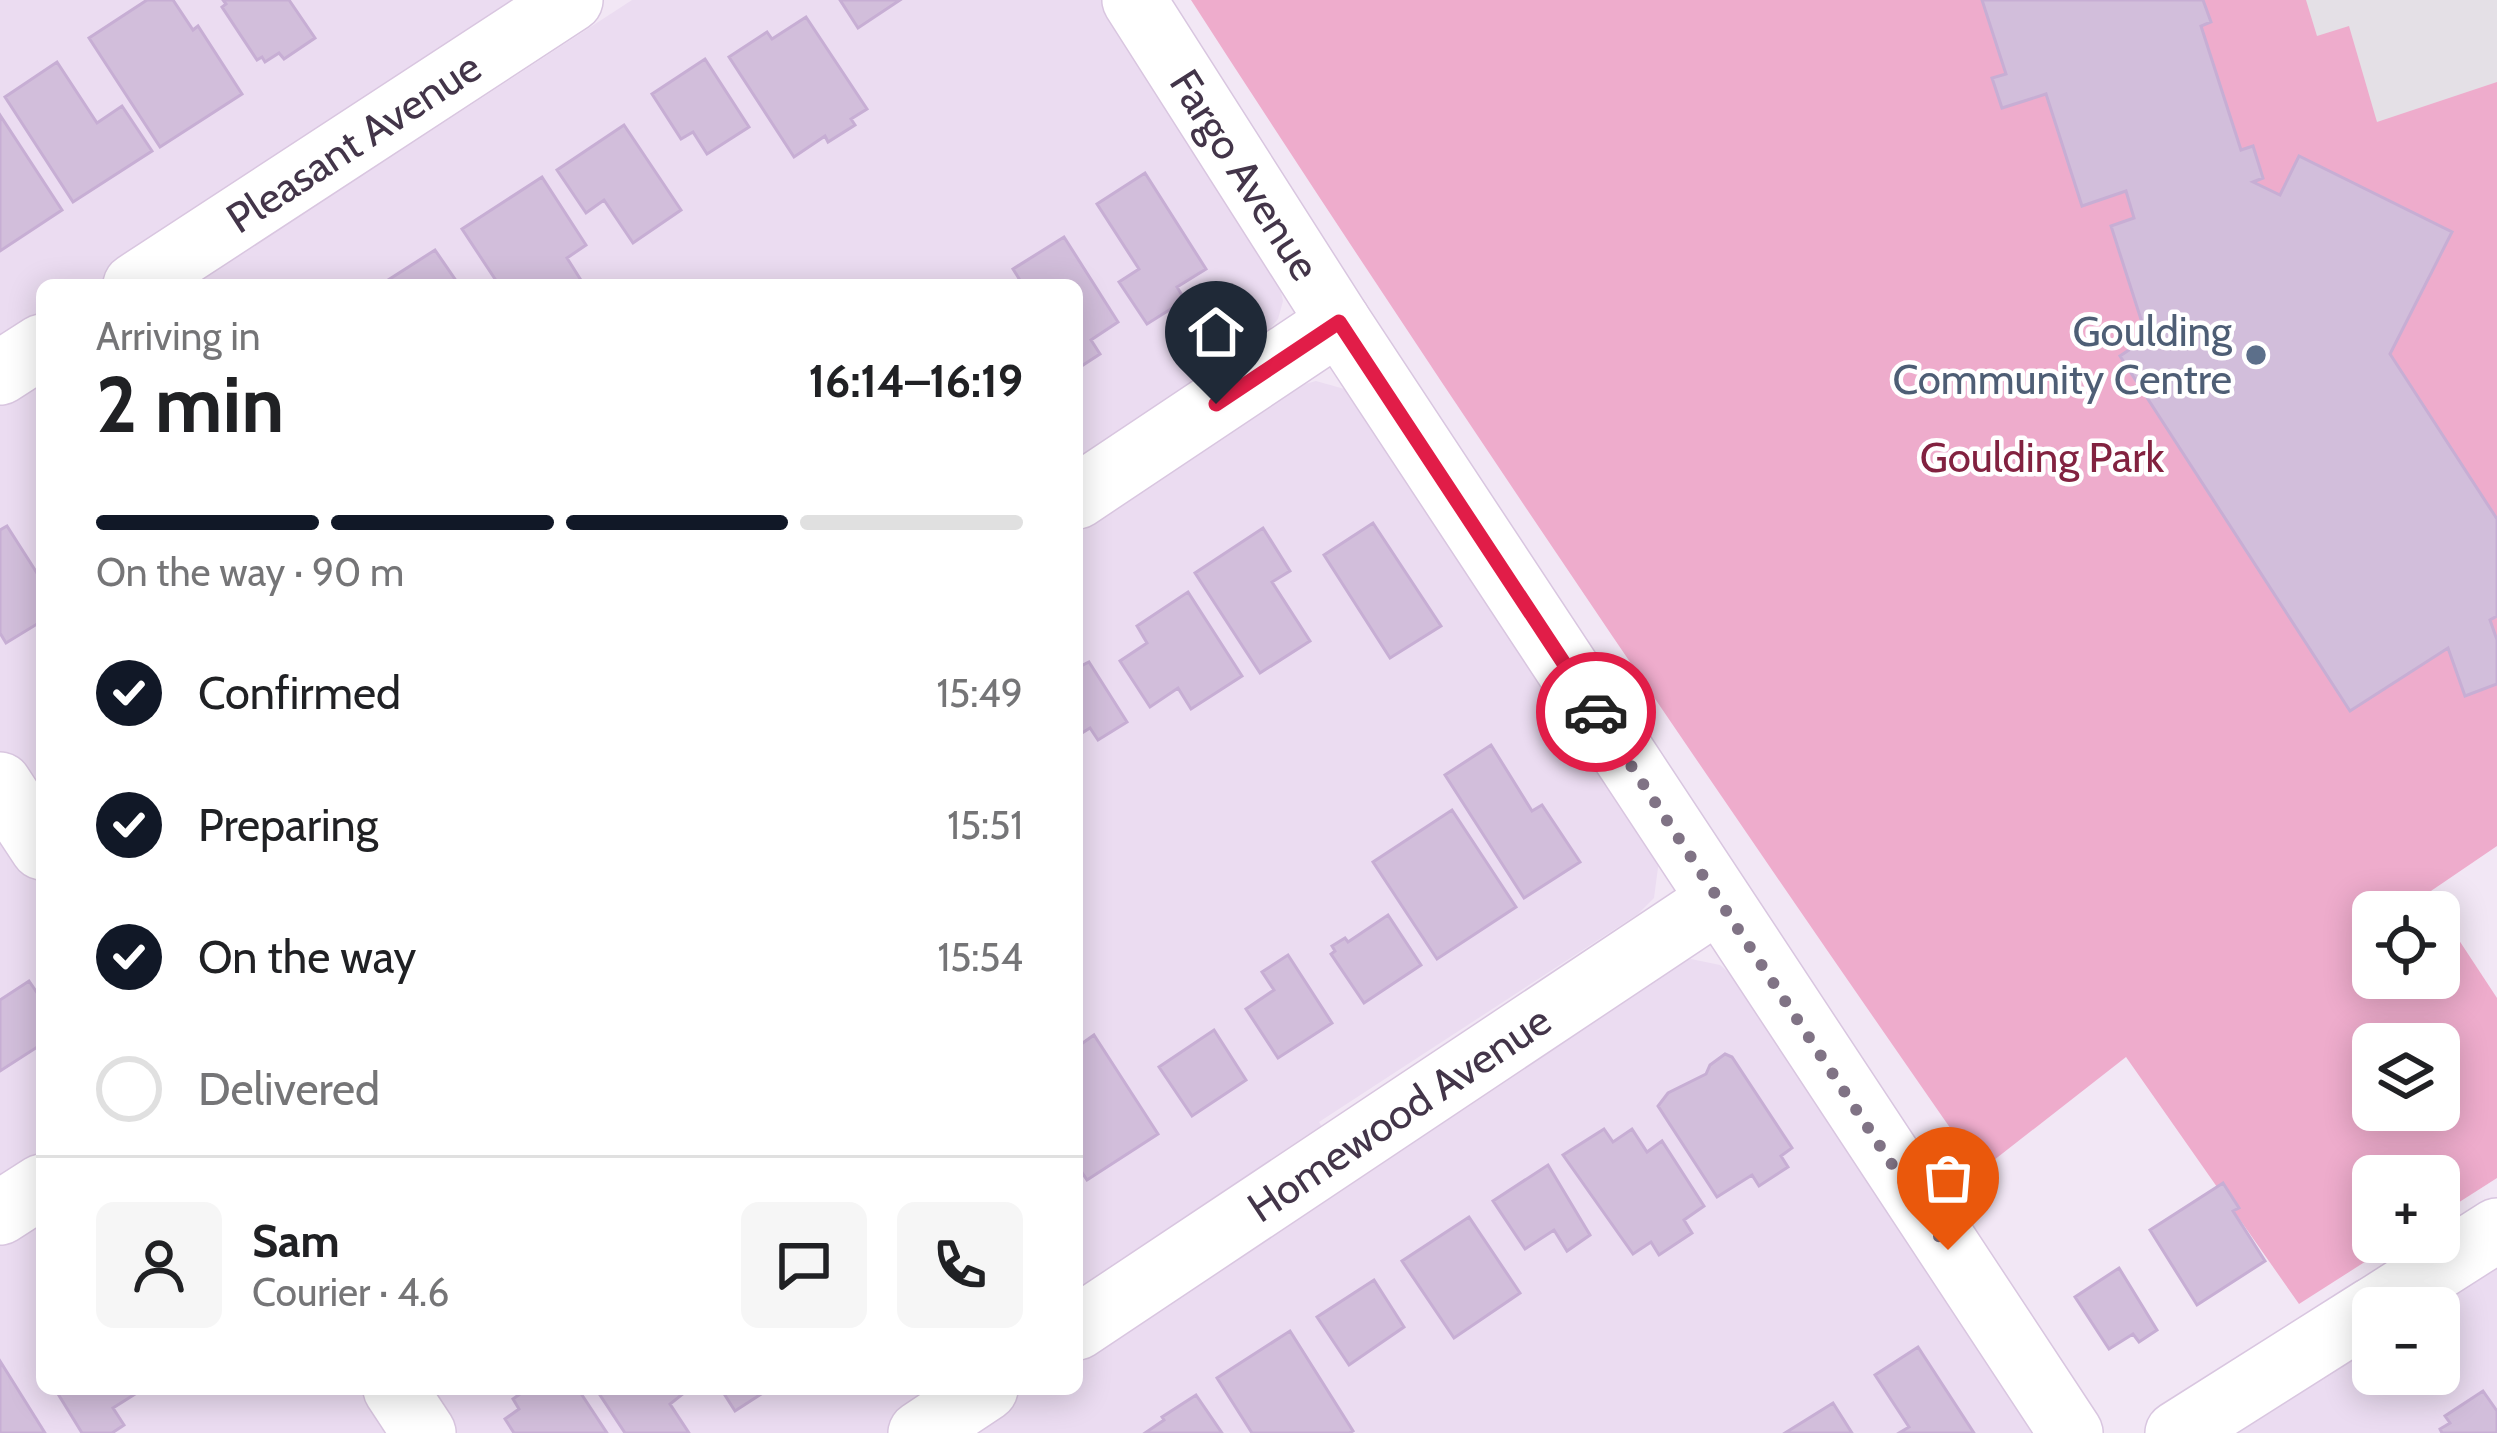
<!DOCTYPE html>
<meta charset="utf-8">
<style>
body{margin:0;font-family:Cabin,sans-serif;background:#f6f6f6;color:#202124;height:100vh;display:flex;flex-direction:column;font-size:45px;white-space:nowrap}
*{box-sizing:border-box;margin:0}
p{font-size:39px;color:#757577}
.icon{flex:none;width:66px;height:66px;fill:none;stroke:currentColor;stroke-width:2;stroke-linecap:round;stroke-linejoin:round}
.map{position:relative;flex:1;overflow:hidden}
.sheet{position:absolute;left:36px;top:279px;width:1047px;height:1116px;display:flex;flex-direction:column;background:#fff;border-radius:18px;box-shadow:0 6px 30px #0003}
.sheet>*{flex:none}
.fabs{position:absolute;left:2352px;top:891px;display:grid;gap:24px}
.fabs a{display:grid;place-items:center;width:108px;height:108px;border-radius:18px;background:#fff;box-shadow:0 6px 30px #0003;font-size:60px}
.pin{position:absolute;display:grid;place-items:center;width:102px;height:102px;color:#fff;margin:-123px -51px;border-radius:50% 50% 50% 0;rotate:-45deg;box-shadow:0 0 12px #0007}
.pin .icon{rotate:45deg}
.courier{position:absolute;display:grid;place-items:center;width:120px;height:120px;margin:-60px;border:9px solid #e11d48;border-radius:50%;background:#fff;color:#222;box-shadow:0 3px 15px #0007}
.head em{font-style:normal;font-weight:700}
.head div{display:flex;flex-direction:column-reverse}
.head{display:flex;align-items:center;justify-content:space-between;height:204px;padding:0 60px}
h1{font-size:78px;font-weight:700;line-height:90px}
.bar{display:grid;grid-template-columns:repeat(4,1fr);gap:18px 12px;align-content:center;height:144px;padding:0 60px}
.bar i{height:15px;border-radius:9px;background:#e0e0e0}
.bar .active{background:#111827}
.bar p{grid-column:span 4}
.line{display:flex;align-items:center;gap:30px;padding:0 60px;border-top:3px solid #e0e0e0}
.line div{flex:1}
.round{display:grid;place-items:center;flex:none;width:126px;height:126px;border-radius:18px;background:#f6f6f6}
ol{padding:0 60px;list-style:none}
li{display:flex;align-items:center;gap:36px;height:132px}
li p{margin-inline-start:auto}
li .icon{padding:12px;border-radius:50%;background:#111827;color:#fff;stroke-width:4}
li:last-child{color:#757577}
li i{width:66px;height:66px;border:6px solid #e0e0e0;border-radius:50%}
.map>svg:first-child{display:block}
</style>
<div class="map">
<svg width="2497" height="1433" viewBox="0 0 2497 1433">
<rect width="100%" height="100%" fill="#f2e7f5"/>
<path fill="#ebdcf1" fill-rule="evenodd" d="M0,0H523L346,116L377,166L632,0H1101L1276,269L1283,301L1278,319L1125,501L1305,384L1316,381L1348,390L1659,860L1654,898L1638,914L1319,1122L1350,1172L1674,964L1691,959L1720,965L1732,975L2033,1433H0ZM42,285H1077V1389H42Z
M2497,1258V1433H2229L2373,1339V1374H2439V1308H2420Z"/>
<path fill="#eeaccc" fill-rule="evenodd" d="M1191,0H2497V846L2428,893L2497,998V1178L2439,1215V1176H2373V1242H2396L2299,1304L2126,1057L1980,1171C1711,784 1446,395 1191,0ZM2373,912H2439V978H2373ZM2373,1044H2439V1110H2373Z"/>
<path fill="#e4e0e6" d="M2306,0H2497V82L2377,122L2349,26L2317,36Z"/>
<path fill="#d2bedb" stroke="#c7aed4" stroke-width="3" d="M147,0H173L193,30L198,26L242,94L160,147L89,38Z
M223,0H289L315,38L284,59L279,53L265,62L262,57L257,60L222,7L226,4Z
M840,0H900L858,28Z
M1982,0H2203L2211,22L2201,26L2241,150L2253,146L2263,178L2253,182L2280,195L2299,156L2452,232L2390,354L2497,519V616L2490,620L2497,640V684L2465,696L2448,648L2350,711L2120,356L2147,338L2111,226L2134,218L2126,191L2082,206L2046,94L2002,108L1992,78L2006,74Z
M806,17L867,109L851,119L855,125L828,142L825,136L794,157L729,57L767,32L772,39Z
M705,59L749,127L707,154L693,132L681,139L652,94Z
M57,62L97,123L122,106L152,151L73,202L5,97Z
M0,115L62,210L0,251Z
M624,125L681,210L633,243L604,200L586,213L557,170Z
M1145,173L1206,269L1177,287L1185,300L1147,324L1119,282L1139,269L1097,204Z
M542,177L586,245L567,258L584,285H499L462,229Z
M1064,237L1118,322L1091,340L1100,354L1077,369V285H1023L1013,269Z
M435,250L459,285H387L385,282Z
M1373,523L1441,626L1390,658L1324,555Z
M7,526L42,581V621L6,643L0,633V530Z
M1263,528L1290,571L1272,582L1310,641L1260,673L1195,573Z
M1188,592L1242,676L1191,709L1178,688L1150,707L1120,661L1147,643L1137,626Z
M1089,662L1127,722L1098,740L1090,728L1077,736V668Z
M1491,745L1532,811L1542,805L1580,862L1524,898L1445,775Z
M1452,810L1516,907L1437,959L1373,862Z
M1388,915L1421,965L1364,1003L1331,954L1335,951L1332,946L1345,938L1348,942Z
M1288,955L1332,1023L1278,1058L1246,1009L1274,990L1262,972Z
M29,981L42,1000V1044L0,1071V1000Z
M1214,1030L1246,1080L1192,1116L1159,1067Z
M1094,1035L1158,1134L1087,1180L1077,1165V1047Z
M1725,1054L1732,1057L1792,1148L1781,1156L1788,1167L1759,1186L1752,1175L1717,1197L1658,1106L1668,1093L1706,1074L1710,1065Z
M1604,1129L1613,1142L1632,1129L1647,1152L1662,1141L1704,1206L1684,1220L1692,1233L1659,1255L1651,1242L1633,1254L1563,1155Z
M1548,1165L1590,1235L1567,1251L1554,1230L1525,1249L1493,1201Z
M2223,1183L2239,1208L2233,1211L2265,1261L2197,1305L2150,1230Z
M1469,1217L1520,1293L1454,1338L1402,1261Z
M2119,1268L2157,1330L2139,1342L2133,1334L2109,1349L2075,1297Z
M1374,1280L1404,1327L1349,1365L1317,1317Z
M1290,1331L1353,1431L1349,1433H1252L1217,1378Z
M1918,1347L1931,1367L1974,1433H1899L1909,1427L1875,1375Z
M0,1361L45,1433H0Z
M55,1389H143L113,1408L124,1425L112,1433H82Z
M527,1389H578L607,1433H514L505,1419L519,1409L513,1399Z
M596,1389H689L670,1404L689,1433H625Z
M721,1389H769L735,1411Z
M2483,1391L2497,1411V1433H2442L2440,1429L2450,1423L2445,1416Z
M1196,1395L1222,1433H1145L1164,1420L1162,1417Z
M1833,1403L1852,1433H1785Z"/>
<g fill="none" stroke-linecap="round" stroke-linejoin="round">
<g stroke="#d9c6e0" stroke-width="66">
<g id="minor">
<path id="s1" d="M1134,0L1339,322L2071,1433"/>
<path id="s2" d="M135,285L571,0"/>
<path d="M0,373L42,346"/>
<path d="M1077,497L1339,322"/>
<path d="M0,784L42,848"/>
<path d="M0,1213L42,1186"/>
<path d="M2375,1308L2497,1230"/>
<path id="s3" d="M1077,1328L1719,900"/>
<path d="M395,1389L424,1433"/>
<path d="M920,1433L986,1389"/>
<path d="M2177,1433L2373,1309"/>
</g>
</g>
<use href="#minor" stroke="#fff" stroke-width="63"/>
</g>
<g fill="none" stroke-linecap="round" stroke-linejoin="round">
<path stroke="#807385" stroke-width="12" stroke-dasharray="0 21.6" d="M1596,712L1948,1250"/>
<path stroke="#e11d48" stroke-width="15" d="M1216,404L1339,322L1596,712"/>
</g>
<circle fill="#5c6f8a" stroke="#fff" stroke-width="4.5" cx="2256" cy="355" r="12"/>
<g text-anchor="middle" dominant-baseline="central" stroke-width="9" stroke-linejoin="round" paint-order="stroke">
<g font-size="42" fill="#433549" stroke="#fff">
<text stroke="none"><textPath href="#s2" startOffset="261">Pleasant Avenue</textPath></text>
<text stroke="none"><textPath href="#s1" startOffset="207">Fargo Avenue</textPath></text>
<text stroke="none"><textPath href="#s3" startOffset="387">Homewood Avenue</textPath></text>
</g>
<g font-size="42" fill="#4e5e75" stroke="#fff" text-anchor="end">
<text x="2232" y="331">Goulding<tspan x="2232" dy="48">Community Centre</tspan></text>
</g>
<g font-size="42" fill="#822240" stroke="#fff">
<text x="2042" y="457">Goulding Park</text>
</g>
</g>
</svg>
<div class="fabs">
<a><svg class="icon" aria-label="locate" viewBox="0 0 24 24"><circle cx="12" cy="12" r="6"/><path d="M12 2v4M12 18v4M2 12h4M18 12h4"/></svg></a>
<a><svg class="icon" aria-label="layers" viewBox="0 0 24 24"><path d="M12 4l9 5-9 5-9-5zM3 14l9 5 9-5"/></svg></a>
<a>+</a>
<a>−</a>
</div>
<div class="pin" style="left:1948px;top:1250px;background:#ea580c"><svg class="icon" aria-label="bag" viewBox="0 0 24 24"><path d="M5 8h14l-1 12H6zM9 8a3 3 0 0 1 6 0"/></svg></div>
<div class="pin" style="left:1216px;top:404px;background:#1f2937"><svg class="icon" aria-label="home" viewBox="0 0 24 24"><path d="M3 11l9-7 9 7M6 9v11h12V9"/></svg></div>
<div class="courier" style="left:1596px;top:712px"><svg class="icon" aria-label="car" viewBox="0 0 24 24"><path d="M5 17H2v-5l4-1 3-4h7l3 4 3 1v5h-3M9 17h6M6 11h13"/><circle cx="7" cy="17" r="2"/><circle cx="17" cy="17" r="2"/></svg></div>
<section class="sheet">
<div class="head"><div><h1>2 min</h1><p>Arriving in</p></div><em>16:14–16:19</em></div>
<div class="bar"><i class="active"></i><i class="active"></i><i class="active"></i><i></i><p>On the way · 90 m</p></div>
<ol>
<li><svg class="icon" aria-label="check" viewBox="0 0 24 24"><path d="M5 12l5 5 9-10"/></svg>Confirmed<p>15:49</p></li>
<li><svg class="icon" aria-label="check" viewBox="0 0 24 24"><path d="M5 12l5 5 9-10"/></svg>Preparing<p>15:51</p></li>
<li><svg class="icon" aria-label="check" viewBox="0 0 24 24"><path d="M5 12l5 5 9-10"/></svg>On the way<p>15:54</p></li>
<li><i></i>Delivered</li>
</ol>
<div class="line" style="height:216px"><a class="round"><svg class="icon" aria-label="person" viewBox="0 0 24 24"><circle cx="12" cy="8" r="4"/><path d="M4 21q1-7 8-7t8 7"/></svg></a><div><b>Sam</b><p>Courier · 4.6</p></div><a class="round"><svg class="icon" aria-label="chat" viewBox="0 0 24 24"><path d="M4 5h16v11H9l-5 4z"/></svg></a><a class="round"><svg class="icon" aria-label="phone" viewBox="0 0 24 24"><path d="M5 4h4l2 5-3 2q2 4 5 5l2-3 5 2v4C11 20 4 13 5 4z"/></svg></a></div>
</section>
</div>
